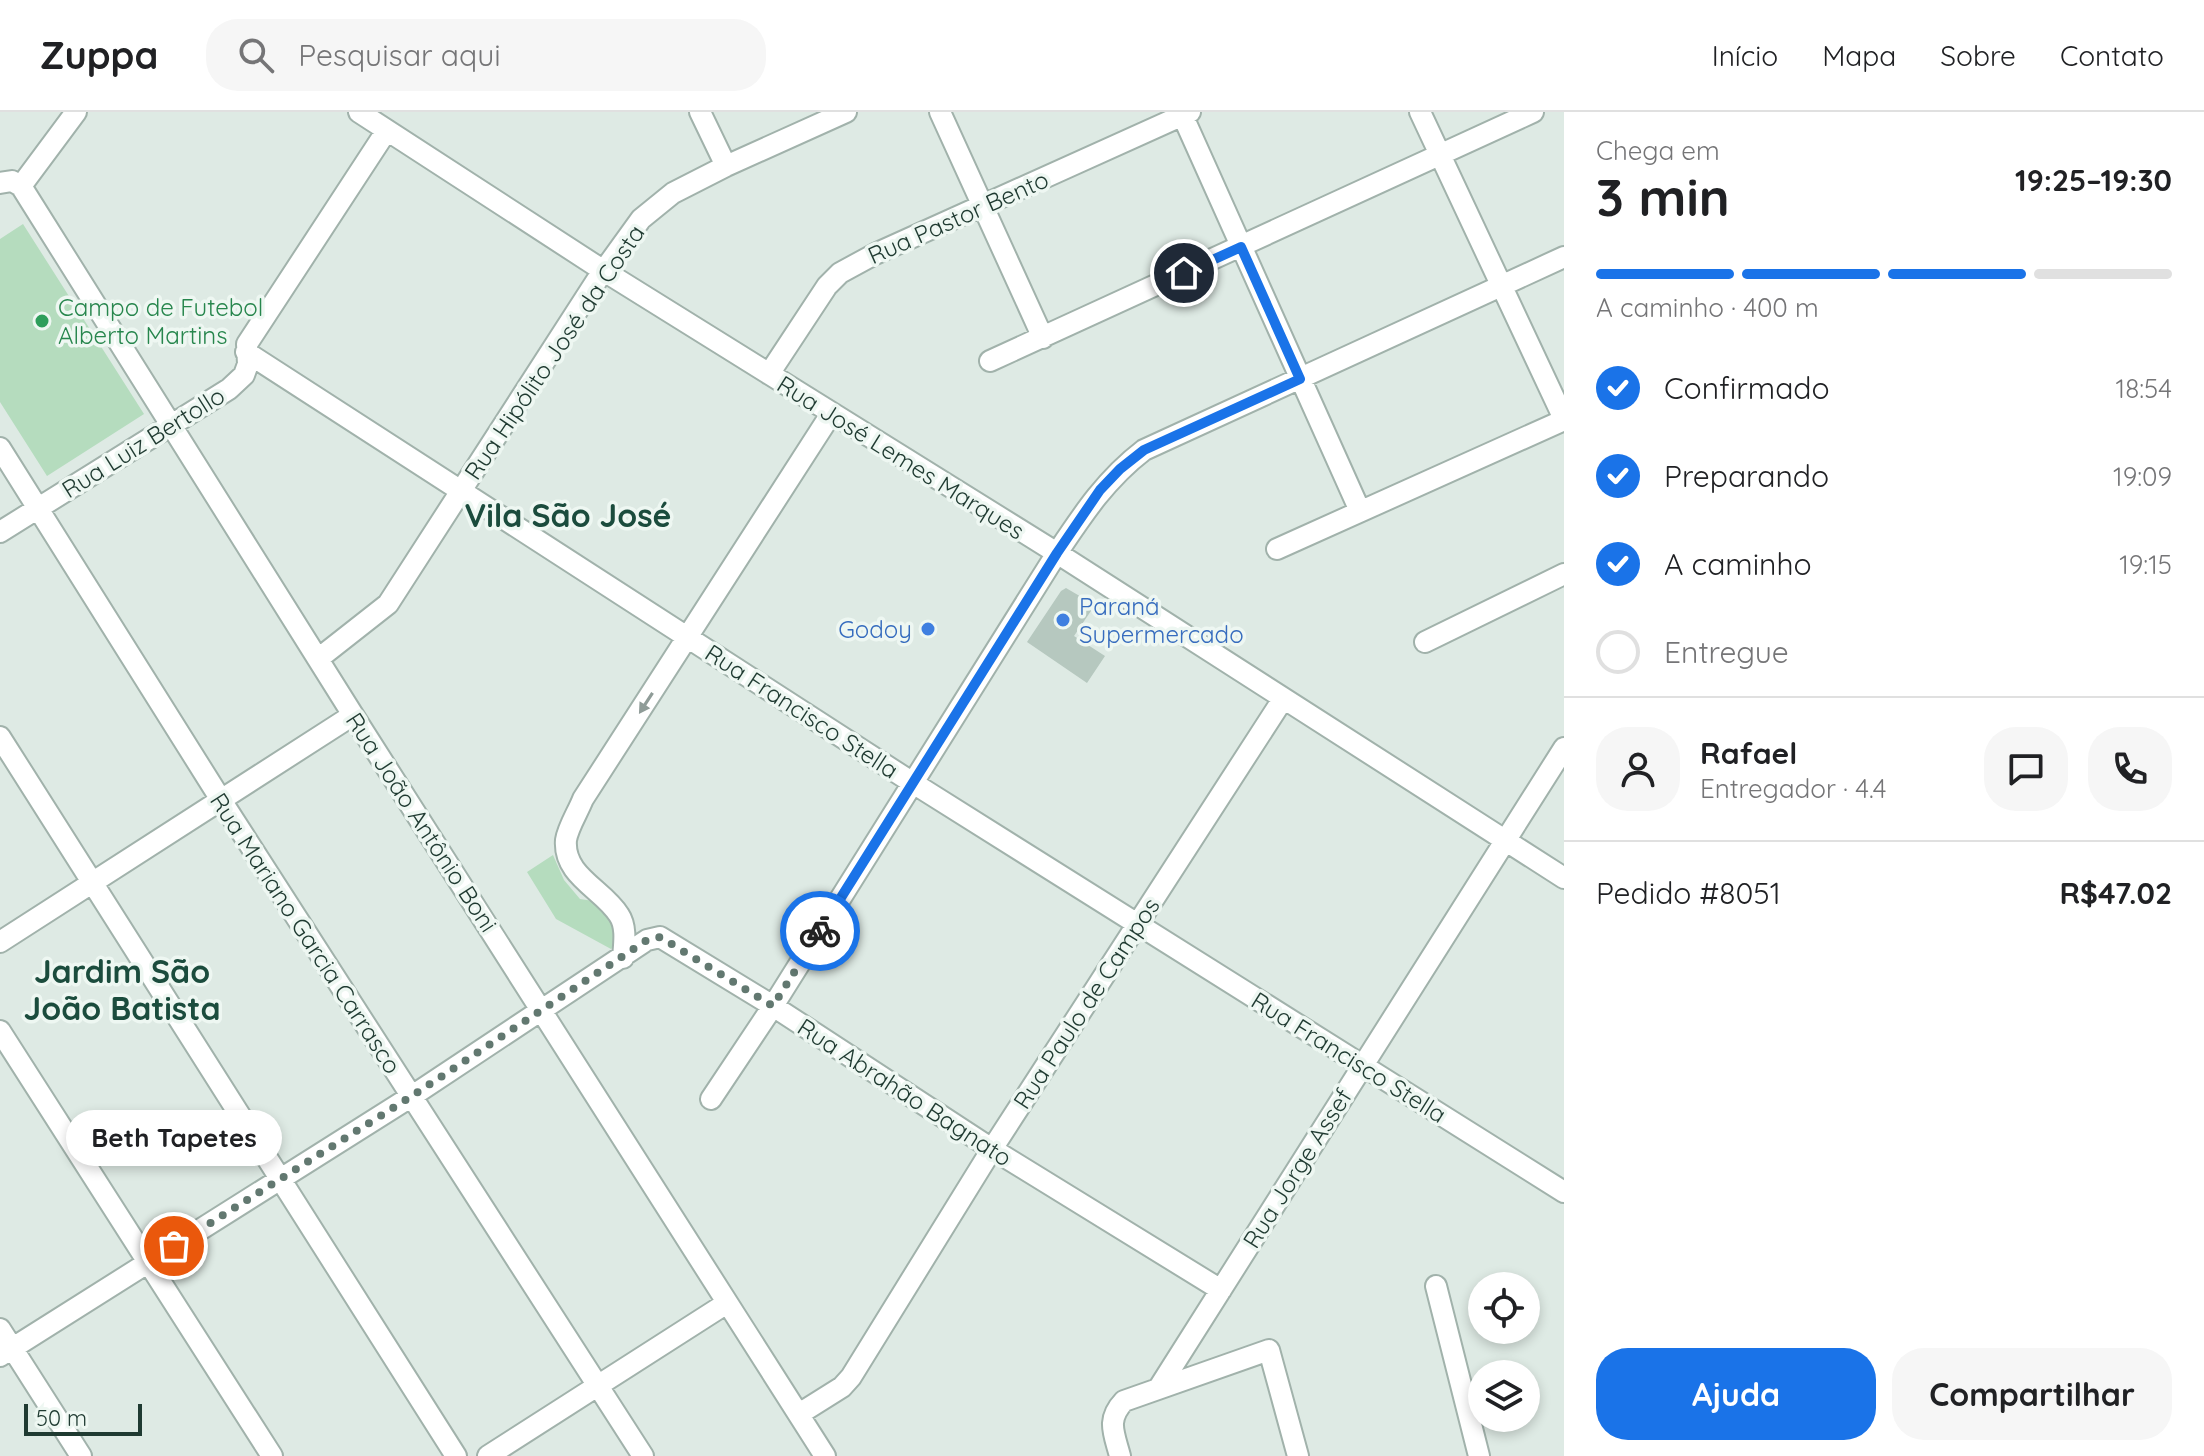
<!DOCTYPE html>
<html lang="pt">
<meta charset="utf-8">
<style>
body{margin:0;font-family:Quicksand,sans-serif;background:#f6f6f6;color:#202124;height:100vh;display:flex;flex-direction:column;font-size:30px;white-space:nowrap}
*{box-sizing:border-box;margin:0}
p{font-size:26px;color:#757577}
.icon{flex:none;width:44px;height:44px;fill:none;stroke:currentColor;stroke-width:2;stroke-linecap:round;stroke-linejoin:round}
.map{position:relative;flex:1;overflow:hidden}
.panel{display:flex;flex-direction:column;background:#fff;width:640px}
.panel>*{flex:none}
.tools{position:absolute;left:1468px;top:1160px;display:grid;gap:16px}
.tools a{display:grid;place-items:center;width:72px;height:72px;border-radius:50%;background:#fff;box-shadow:0 4px 12px #0003;font-size:40px}
.scale{position:absolute;left:24px;bottom:20px;width:118px;box-sizing:border-box;padding-left:8px;border:4px solid #1f3a31;border-top:0;font-size:22px;line-height:28px;white-space:nowrap;color:#1f3a31;-webkit-text-stroke:6px #eef7f2;paint-order:stroke}
.pin{position:absolute;display:grid;place-items:center;width:68px;height:68px;color:#fff;margin:-34px;border:4px solid #fff;border-radius:50%;box-shadow:0 2px 8px #0007}
.courier{position:absolute;display:grid;place-items:center;width:80px;height:80px;margin:-40px;border:6px solid #1a73e8;border-radius:50%;background:#fff;color:#222;box-shadow:0 2px 10px #0007}
.bubble{position:absolute;height:56px;border-radius:28px;background:#fff;box-shadow:0 4px 12px #0003;font-size:26px;font-weight:700;line-height:56px;text-align:center}
.overview em{font-style:normal;font-weight:700}
.overview div{display:flex;flex-direction:column-reverse}
.overview{display:flex;align-items:center;justify-content:space-between;height:136px;padding:0 32px}
h1{font-size:52px;font-weight:700;line-height:60px}
.bar{display:grid;grid-template-columns:repeat(4,1fr);gap:12px 8px;align-content:center;height:96px;padding:0 32px}
.bar i{height:10px;border-radius:6px;background:#e0e0e0}
.bar .selected{background:#1a73e8}
.bar p{grid-column:span 4}
.line{display:flex;align-items:center;gap:20px;padding:0 32px;border-top:2px solid #e0e0e0}
.line div{flex:1}
.round{display:grid;place-items:center;flex:none;width:84px;height:84px;border-radius:32px;background:#f6f6f6}
ol{padding:0 32px;list-style:none}
li{display:flex;align-items:center;gap:24px;height:88px}
li p{margin-inline-start:auto}
li .icon{padding:8px;border-radius:50%;background:#1a73e8;color:#fff;stroke-width:4}
li:last-child{color:#757577}
li i{width:44px;height:44px;border:4px solid #e0e0e0;border-radius:50%}
.primary-button{display:flex;gap:16px;margin-top:auto;padding:16px 32px}
.primary-button a{flex:1;height:92px;border-radius:32px;background:#1a73e8;color:#fff;font-size:32px;font-weight:700;line-height:92px;text-align:center}
.primary-button a+a{background:#f6f6f6;color:#202124}
header{display:flex;align-items:center;gap:48px;box-sizing:border-box;height:112px;padding:0 40px;background:#fff;border-bottom:2px solid #e0e0e0}
header strong{font-size:38px}
nav{display:flex;gap:44px;margin-inline-start:auto;font-size:28px}
.search{width:560px;height:72px;background:#f6f6f6;display:flex;align-items:center;gap:20px;box-sizing:border-box;padding:0 28px;border-radius:32px;color:#757577;font-size:30px}
main{display:flex;flex:1;min-height:0}
.map>svg:first-child{display:block}
</style>
<header>
<strong>Zuppa</strong>
<div class="search"><svg class="icon" aria-label="search" viewBox="0 0 24 24"><circle cx="10" cy="10" r="6"/><path d="M15 15l6 6"/></svg>Pesquisar aqui</div>
<nav><a>Início</a><a>Mapa</a><a>Sobre</a><a>Contato</a></nav>
</header>
<main>
<div class="map">
<svg width="1564" height="1344" viewBox="0 0 1564 1344">
<rect width="100%" height="100%" fill="#deeae4"/>
<path fill="#b5dcbe" d="M23,112L144,302L47,364L0,290V127Z
M553,743L564,768L580,787L600,790L614,807L616,832L611,837L556,807L527,760Z"/>
<path fill="#b6c8bf" d="M1066,476L1095,493L1074,524L1105,544L1087,571L1027,530L1061,479Z"/>
<g fill="none" stroke-linecap="round" stroke-linejoin="round">
<g stroke="#a1b2ab" stroke-width="24">
<path id="minor" d="M359,0L604,159L1057,441L1564,766
M700,0L726,54
M940,0L1043,226
M1181,0L1360,399
M1420,0L1564,307
M0,71L12,69L21,74
M21,74L353,603L825,1344
M21,74L76,0
M246,240L913,671L1564,1080
M990,249L1533,0
M769,262L827,174L840,161L875,142L1190,0
M0,336L228,699L643,1344
M0,420L229,277L244,263L248,252L247,232L387,18
M1277,437L1564,308
M1425,530L1564,462
M318,547L388,492L597,168L641,107L673,81L726,54L846,0
M0,625L456,1344
M0,830L353,603
M623,846C624,832 627,815 619,803C603,777 563,764 566,728C568,715 578,700 583,687L831,302
M0,919L272,1344
M711,987L773,894L1057,441C1083,402 1106,367 1144,338L1564,145
M1436,1174L1479,1344
M0,1217L81,1344
M0,1244L412,984L647,828L660,825L773,894L992,1037L1221,1178
M1160,1274L1564,636
M799,1302L842,1275L851,1265L992,1037L1283,587
M488,1344L727,1191
M1120,1344C1114,1321 1106,1308 1124,1289L1269,1238L1298,1344"/>
</g>
<use href="#minor" stroke="#fff" stroke-width="20"/>
</g>
<defs><path id="oneway-solid" d="M-6-.8H1V-3.2L6.5 0L1 3.2V.8H-6Z" transform="scale(2)"/></defs>
<use fill="#8f9c98" href="#oneway-solid" transform="translate(646 591) rotate(123)"/>
<g fill="none" stroke-linecap="round" stroke-linejoin="round">
<path stroke="#627870" stroke-width="8" stroke-dasharray="0 14.4" d="M174,1134L412,984L647,828L660,825L773,894L820,819"/>
<path stroke="#1a73e8" stroke-width="10" d="M820,819L1057,441L1100,378L1120,357L1144,338L1300,267L1241,135L1184,161"/>
</g>
<circle fill="#2e9e5b" stroke="#eef7f2" stroke-width="3" cx="42" cy="209" r="8"/>
<g fill="#3f7fe0" stroke="#eef7f2" stroke-width="3">
<circle cx="1063" cy="508" r="8"/>
<circle cx="928" cy="517" r="8"/>
</g>
<g text-anchor="middle" dominant-baseline="central" stroke-width="7" stroke-linejoin="round" paint-order="stroke">
<g font-size="24" fill="#1f3a31" stroke="#eef7f2">
<text transform="translate(958 105) rotate(-24)">Rua Pastor Bento</text>
<text transform="translate(554 240) rotate(-56)">Rua Hipólito José da Costa</text>
<text transform="translate(143 330) rotate(-32)">Rua Luiz Bertollo</text>
<text transform="translate(901 345) rotate(32)">Rua José Lemes Marques</text>
<text transform="translate(802 599) rotate(33)">Rua Francisco Stella</text>
<text transform="translate(422 710) rotate(57)">Rua João Antônio Boni</text>
<text transform="translate(306 821) rotate(57)">Rua Mariano Garcia Carrasco</text>
<text transform="translate(1086 891) rotate(-57)">Rua Paulo de Campos</text>
<text transform="translate(1349 945) rotate(32)">Rua Francisco Stella</text>
<text transform="translate(905 980) rotate(33)">Rua Abrahão Bagnato</text>
<text transform="translate(1297 1056) rotate(-58)">Rua Jorge Assef</text>
</g>
<g font-size="24" fill="#27864d" stroke="#eef7f2" text-anchor="start">
<text x="58" y="195">Campo de Futebol<tspan x="58" dy="28">Alberto Martins</tspan></text>
</g>
<g font-size="24" fill="#366cbe" stroke="#eef7f2" text-anchor="start">
<text x="1079" y="494">Paraná<tspan x="1079" dy="28">Supermercado</tspan></text>
<text x="912" y="517" text-anchor="end">Godoy</text>
</g>
<g font-size="32" font-weight="bold" fill="#1b4c3d" stroke="#eef7f2">
<text x="568" y="403">Vila São José</text>
<text x="122" y="859">Jardim São<tspan x="122" dy="37">João Batista</tspan></text>
</g>
</g>
</svg>
<div class="tools">
<a><svg class="icon" aria-label="locate" viewBox="0 0 24 24"><circle cx="12" cy="12" r="6"/><path d="M12 2v4M12 18v4M2 12h4M18 12h4"/></svg></a>
<a><svg class="icon" aria-label="layers" viewBox="0 0 24 24"><path d="M12 4l9 5-9 5-9-5zM3 14l9 5 9-5"/></svg></a>
</div>
<div class="scale">50 m</div>
<div class="pin" style="left:174px;top:1134px;background:#ea580c"><svg class="icon" aria-label="bag" viewBox="0 0 24 24"><path d="M5 8h14l-1 12H6zM9 8a3 3 0 0 1 6 0"/></svg></div>
<div class="pin" style="left:1184px;top:161px;background:#1f2937"><svg class="icon" aria-label="home" viewBox="0 0 24 24"><path d="M3 11l9-7 9 7M6 9v11h12V9"/></svg></div>
<div class="courier" style="left:820px;top:819px"><svg class="icon" aria-label="bike" viewBox="0 0 24 24"><circle cx="6" cy="16" r="4"/><circle cx="18" cy="16" r="4"/><path d="M6 16l4-8h5l3 8M10 8l3 8H6M13 5h3"/></svg></div>
<div class="bubble" style="left:66px;top:998px;width:216px">Beth Tapetes</div>
</div>
<section class="panel">
<div class="overview"><div><h1>3 min</h1><p>Chega em</p></div><em>19:25–19:30</em></div>
<div class="bar"><i class="selected"></i><i class="selected"></i><i class="selected"></i><i></i><p>A caminho · 400 m</p></div>
<ol>
<li><svg class="icon" aria-label="check" viewBox="0 0 24 24"><path d="M5 12l5 5 9-10"/></svg>Confirmado<p>18:54</p></li>
<li><svg class="icon" aria-label="check" viewBox="0 0 24 24"><path d="M5 12l5 5 9-10"/></svg>Preparando<p>19:09</p></li>
<li><svg class="icon" aria-label="check" viewBox="0 0 24 24"><path d="M5 12l5 5 9-10"/></svg>A caminho<p>19:15</p></li>
<li><i></i>Entregue</li>
</ol>
<div class="line" style="height:144px"><a class="round"><svg class="icon" aria-label="person" viewBox="0 0 24 24"><circle cx="12" cy="8" r="4"/><path d="M4 21q1-7 8-7t8 7"/></svg></a><div><b>Rafael</b><p>Entregador · 4.4</p></div><a class="round"><svg class="icon" aria-label="chat" viewBox="0 0 24 24"><path d="M4 5h16v11H9l-5 4z"/></svg></a><a class="round"><svg class="icon" aria-label="phone" viewBox="0 0 24 24"><path d="M5 4h4l2 5-3 2q2 4 5 5l2-3 5 2v4C11 20 4 13 5 4z"/></svg></a></div>
<div class="line" style="height:104px"><div>Pedido #8051</div><b>R$47.02</b></div>
<div class="primary-button"><a>Ajuda</a><a>Compartilhar</a></div>
</section>
</main>
